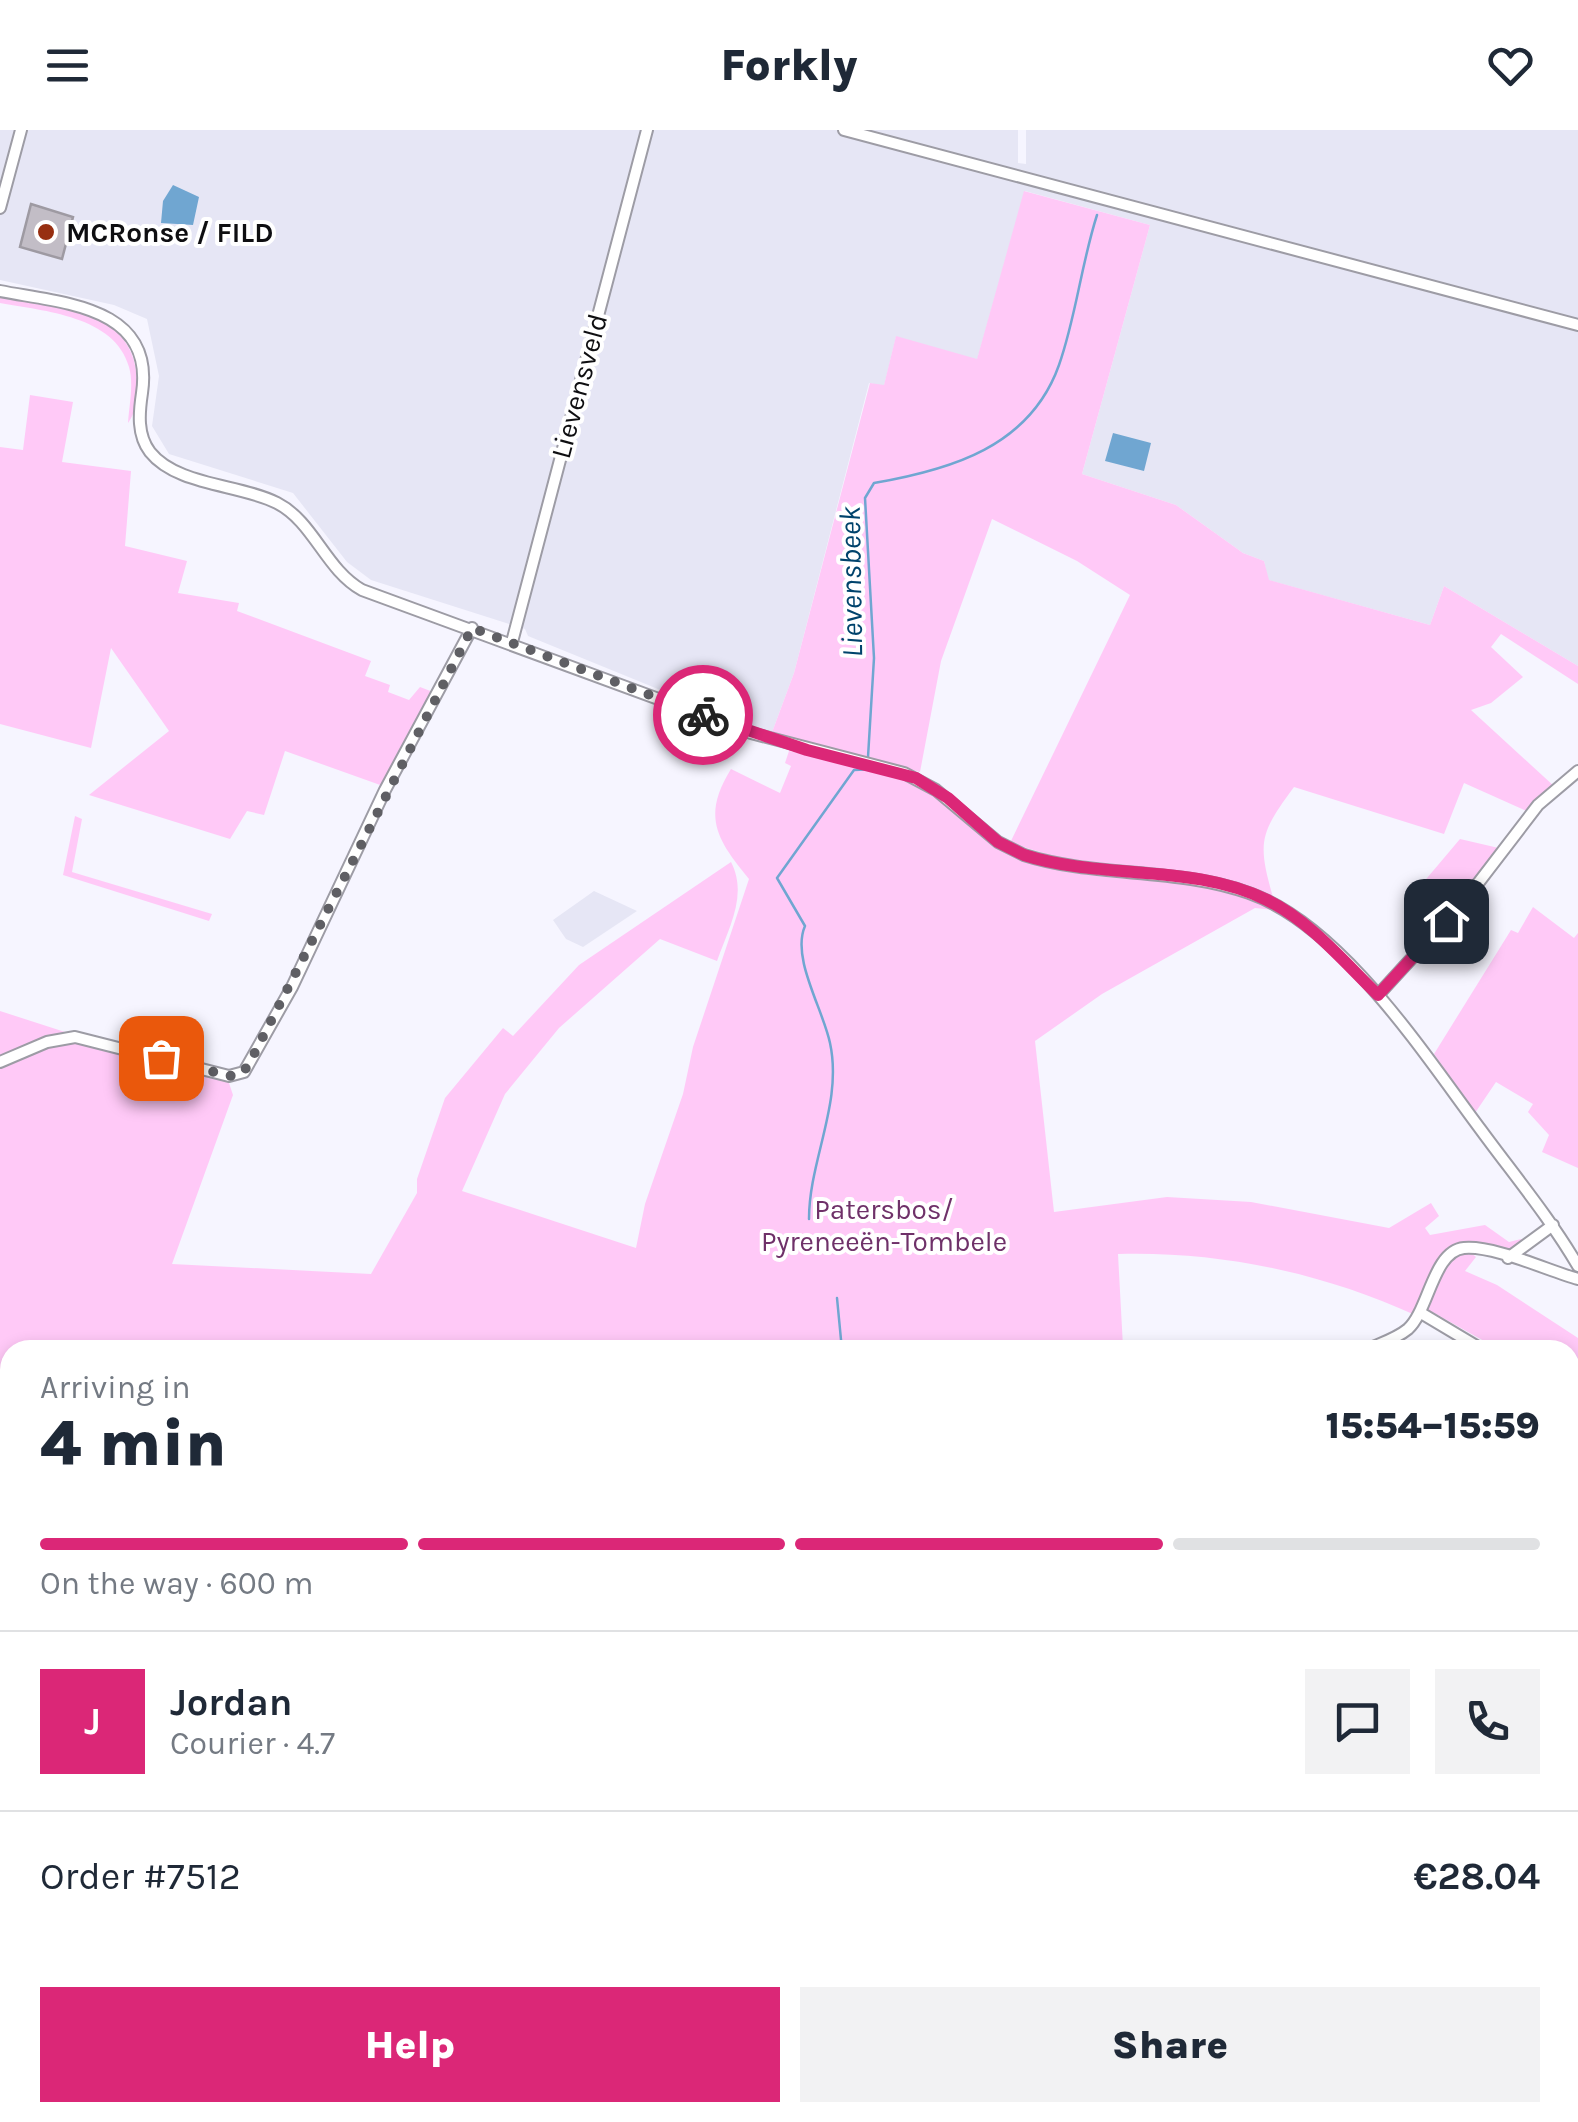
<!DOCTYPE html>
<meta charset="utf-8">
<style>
body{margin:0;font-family:Karla,sans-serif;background:#f2f2f3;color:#1f2937;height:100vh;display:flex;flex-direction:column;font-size:38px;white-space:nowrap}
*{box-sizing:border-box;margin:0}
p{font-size:32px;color:#747a83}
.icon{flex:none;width:55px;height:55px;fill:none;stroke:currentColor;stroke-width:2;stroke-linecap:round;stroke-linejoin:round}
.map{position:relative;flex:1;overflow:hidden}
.drawer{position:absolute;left:0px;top:1210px;width:1580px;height:782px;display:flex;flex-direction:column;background:#fff;border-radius:30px 30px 0 0;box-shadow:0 5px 15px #0003}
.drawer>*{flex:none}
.pin{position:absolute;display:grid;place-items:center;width:85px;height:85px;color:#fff;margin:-42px;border-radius:20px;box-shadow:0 5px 15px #0006}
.courier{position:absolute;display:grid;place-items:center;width:100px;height:100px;margin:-50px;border:8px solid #db2777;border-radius:50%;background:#fff;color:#222;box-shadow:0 2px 12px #0007}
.overview em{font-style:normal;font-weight:800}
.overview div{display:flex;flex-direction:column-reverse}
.overview{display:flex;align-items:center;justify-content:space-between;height:170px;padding:0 40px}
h1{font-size:65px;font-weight:800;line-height:75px}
.bar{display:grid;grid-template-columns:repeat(4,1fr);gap:15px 10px;align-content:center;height:120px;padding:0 40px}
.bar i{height:12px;border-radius:8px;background:#e0e1e3}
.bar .active{background:#db2777}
.bar p{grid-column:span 4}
.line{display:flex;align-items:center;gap:25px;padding:0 40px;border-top:2px solid #e0e1e3}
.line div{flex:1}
.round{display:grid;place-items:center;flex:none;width:105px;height:105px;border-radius:0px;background:#f2f2f3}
.action{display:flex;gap:20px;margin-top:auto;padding:20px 40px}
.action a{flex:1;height:115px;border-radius:0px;background:#db2777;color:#fff;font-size:40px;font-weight:800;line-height:115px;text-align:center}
.action a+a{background:#f2f2f3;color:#1f2937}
header{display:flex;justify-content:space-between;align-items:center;height:130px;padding:0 40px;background:#fff;font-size:45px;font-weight:800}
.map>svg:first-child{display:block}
</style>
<header><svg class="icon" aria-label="menu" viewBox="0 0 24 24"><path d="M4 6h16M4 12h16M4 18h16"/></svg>Forkly<svg class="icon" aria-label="heart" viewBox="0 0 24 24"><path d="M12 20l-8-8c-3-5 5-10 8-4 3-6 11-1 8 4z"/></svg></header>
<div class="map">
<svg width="1578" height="1992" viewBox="0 0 1578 1992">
<rect width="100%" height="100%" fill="#f6f5ff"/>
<path fill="#e6e6f5" d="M0,0H1018V33L1026,34V0H1578V536L1444,456L1430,495L1268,450L1264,431L1243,423L1176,375L1082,344L1150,95L1025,61L977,230L896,207L884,256L869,253L794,543L771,605L528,506L525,499L371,450L347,432L293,363L169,324L152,296L159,246L147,189L114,175L0,150Z
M594,761L637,781L583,817L566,809L553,790Z"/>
<path fill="#ffc9f7" d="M1024,61L1150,95L1082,344L1176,375L1243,423L1264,431L1269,450L1430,495L1444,456L1578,536V554L1501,504L1491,517L1523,547L1491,573L1471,580L1555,657L1529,682L1464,653L1444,704L1294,657C1260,703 1257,712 1273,767L1218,749L1060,728L1010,713L1130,465L1077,431L992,389L941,531L920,642L771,605L794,543L870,253L884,255L896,206L977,229Z
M0,166C55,177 134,178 137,249C138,264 137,281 128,293C129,276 134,254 129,237C115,186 44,181 0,173Z
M30,265L73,272L62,332L131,341L125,416L187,431L178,463L239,473L237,481L371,531L365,546L390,555L388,562L409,570L420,557L433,562L383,656L285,621L264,685L247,681L230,709L89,665L169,601L111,518L91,618L0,594V317L23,320Z
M789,621C835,630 889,633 929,659C971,687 998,726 1050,738C1125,757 1205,740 1274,780L1255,778L1102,864L1035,911L1054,1082L1167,1067L1251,1072L1389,1098L1431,1073L1439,1086L1425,1098L1430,1105L1485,1095L1509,1112L1521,1109L1524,1113L1509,1123L1465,1113L1451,1116L1415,1185C1323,1143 1220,1121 1118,1124L1123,1217L10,1220V1599L0,1600V936L54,913L74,910L228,950L233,965L172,1134L371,1144L417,1063V1049L445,968L503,898L513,906L579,835L731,732C748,765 729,797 717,831L660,809L559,898L505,964L462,1061L636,1118L645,1074L683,964L693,917L749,749C716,709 702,686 731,639L780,663L791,636L785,633Z
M75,686L82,689L72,742L212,784L209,791L63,745Z
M1460,709L1503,719L1441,791L1411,767Z
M1533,777L1574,808L1578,803V1038L1542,1022L1549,1005L1528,982L1533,974L1496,952L1475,983L1434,924L1511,800L1518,803Z
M0,881L65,902L0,928Z
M1471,1123L1476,1127L1465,1141L1497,1155L1578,1208V1272L1570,1266V1220H1500L1427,1179C1438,1156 1443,1125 1471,1123Z
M1573,1309L1578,1311V1755L1570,1751Z
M1308,1983H1451L1448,1992H1305Z"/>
<path fill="#70a6d1" d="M173,55L199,67L193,95L161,93L163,71Z
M1113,303L1151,313L1144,341L1105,331Z"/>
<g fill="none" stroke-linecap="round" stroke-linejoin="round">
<path stroke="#70a6d1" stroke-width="2.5" d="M868,627L874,528L865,368L874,353C950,340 1030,317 1059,235C1076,187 1081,135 1097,85
M809,1089C809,1030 843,973 830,913C823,879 791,828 805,796L777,748L854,640L875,639
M837,1168L842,1220"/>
</g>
<path fill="#c2bdc6" stroke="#9e9aa2" stroke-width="2.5" d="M31,74L73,87L62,129L20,117Z"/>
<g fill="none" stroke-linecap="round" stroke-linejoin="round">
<g stroke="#9d9ca5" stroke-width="14">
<path id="street" d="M844,0L1578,195
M0,78L21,0
M0,161C60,173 155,175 142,263C139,283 137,305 150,322C177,356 240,354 277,373C314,392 325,439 362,460L751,603L904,643L936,660L998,712L1024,725C1096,748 1177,737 1249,763C1341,795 1424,924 1481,1000C1514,1045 1550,1088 1578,1136
M512,512L647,0
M1378,865L1466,769L1538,675L1578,641
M0,932L47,912L75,907L229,946L244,942L292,857L385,660L472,498
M1508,1128L1553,1095
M1421,1183L1483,1220
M1366,1220C1379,1214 1396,1209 1408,1199C1429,1180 1433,1121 1464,1118C1493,1115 1549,1141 1578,1149
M1570,1275L1578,1282
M1570,1894L1578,1899
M219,1992L227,1982
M1302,1992L1305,1982"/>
</g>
<use href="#street" stroke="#fff" stroke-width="10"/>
</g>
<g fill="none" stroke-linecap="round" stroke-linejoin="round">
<path stroke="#5f5f64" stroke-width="10" stroke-dasharray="0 18" d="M161,928L229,946L240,945L248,936L472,498L703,585"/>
<path stroke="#db2777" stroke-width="12" d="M703,585L807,620L916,648L948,668L998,712L1024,725C1102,750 1192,733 1267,770C1310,791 1344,832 1378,865L1446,791"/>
</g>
<circle fill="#972f11" stroke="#fff" stroke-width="4" cx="46" cy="102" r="10"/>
<g text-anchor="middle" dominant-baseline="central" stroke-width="8" stroke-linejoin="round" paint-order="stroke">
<g font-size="28" font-weight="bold" fill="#0e0e11" stroke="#fff" text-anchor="start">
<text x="66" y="102">MCRonse / FILD</text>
</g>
<g font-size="28" fill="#0e0e11" stroke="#fff">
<text transform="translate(579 256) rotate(-75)">Lievensveld</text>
</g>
<g font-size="28" fill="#6f3169" stroke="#fff">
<text x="884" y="1079">Patersbos/<tspan x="884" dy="32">Pyreneeën-Tombele</tspan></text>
</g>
<g font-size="30" font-style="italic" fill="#00436c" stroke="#fff">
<text transform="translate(851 452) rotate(-91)">Lievensbeek</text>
</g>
</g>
</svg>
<div class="pin" style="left:161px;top:928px;background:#ea580c"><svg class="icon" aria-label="bag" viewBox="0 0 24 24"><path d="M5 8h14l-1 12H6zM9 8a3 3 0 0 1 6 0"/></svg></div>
<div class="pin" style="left:1446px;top:791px;background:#1f2937"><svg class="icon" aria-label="home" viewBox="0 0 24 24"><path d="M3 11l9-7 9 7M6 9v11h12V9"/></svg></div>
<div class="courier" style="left:703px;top:585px"><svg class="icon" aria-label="bike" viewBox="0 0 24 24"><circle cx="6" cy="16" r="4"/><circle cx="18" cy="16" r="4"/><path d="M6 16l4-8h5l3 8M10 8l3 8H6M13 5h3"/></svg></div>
<section class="drawer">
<div class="overview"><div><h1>4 min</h1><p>Arriving in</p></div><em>15:54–15:59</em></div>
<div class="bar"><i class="active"></i><i class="active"></i><i class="active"></i><i></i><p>On the way · 600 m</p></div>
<div class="line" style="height:180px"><b class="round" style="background:#db2777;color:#fff">J</b><div><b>Jordan</b><p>Courier · 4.7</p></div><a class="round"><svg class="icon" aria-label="chat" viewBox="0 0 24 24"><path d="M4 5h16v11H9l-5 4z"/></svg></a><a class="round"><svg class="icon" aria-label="phone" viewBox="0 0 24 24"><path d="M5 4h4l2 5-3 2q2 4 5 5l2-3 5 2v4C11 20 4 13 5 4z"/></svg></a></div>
<div class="line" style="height:130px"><div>Order #7512</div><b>€28.04</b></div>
<div class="action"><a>Help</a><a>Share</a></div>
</section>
</div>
